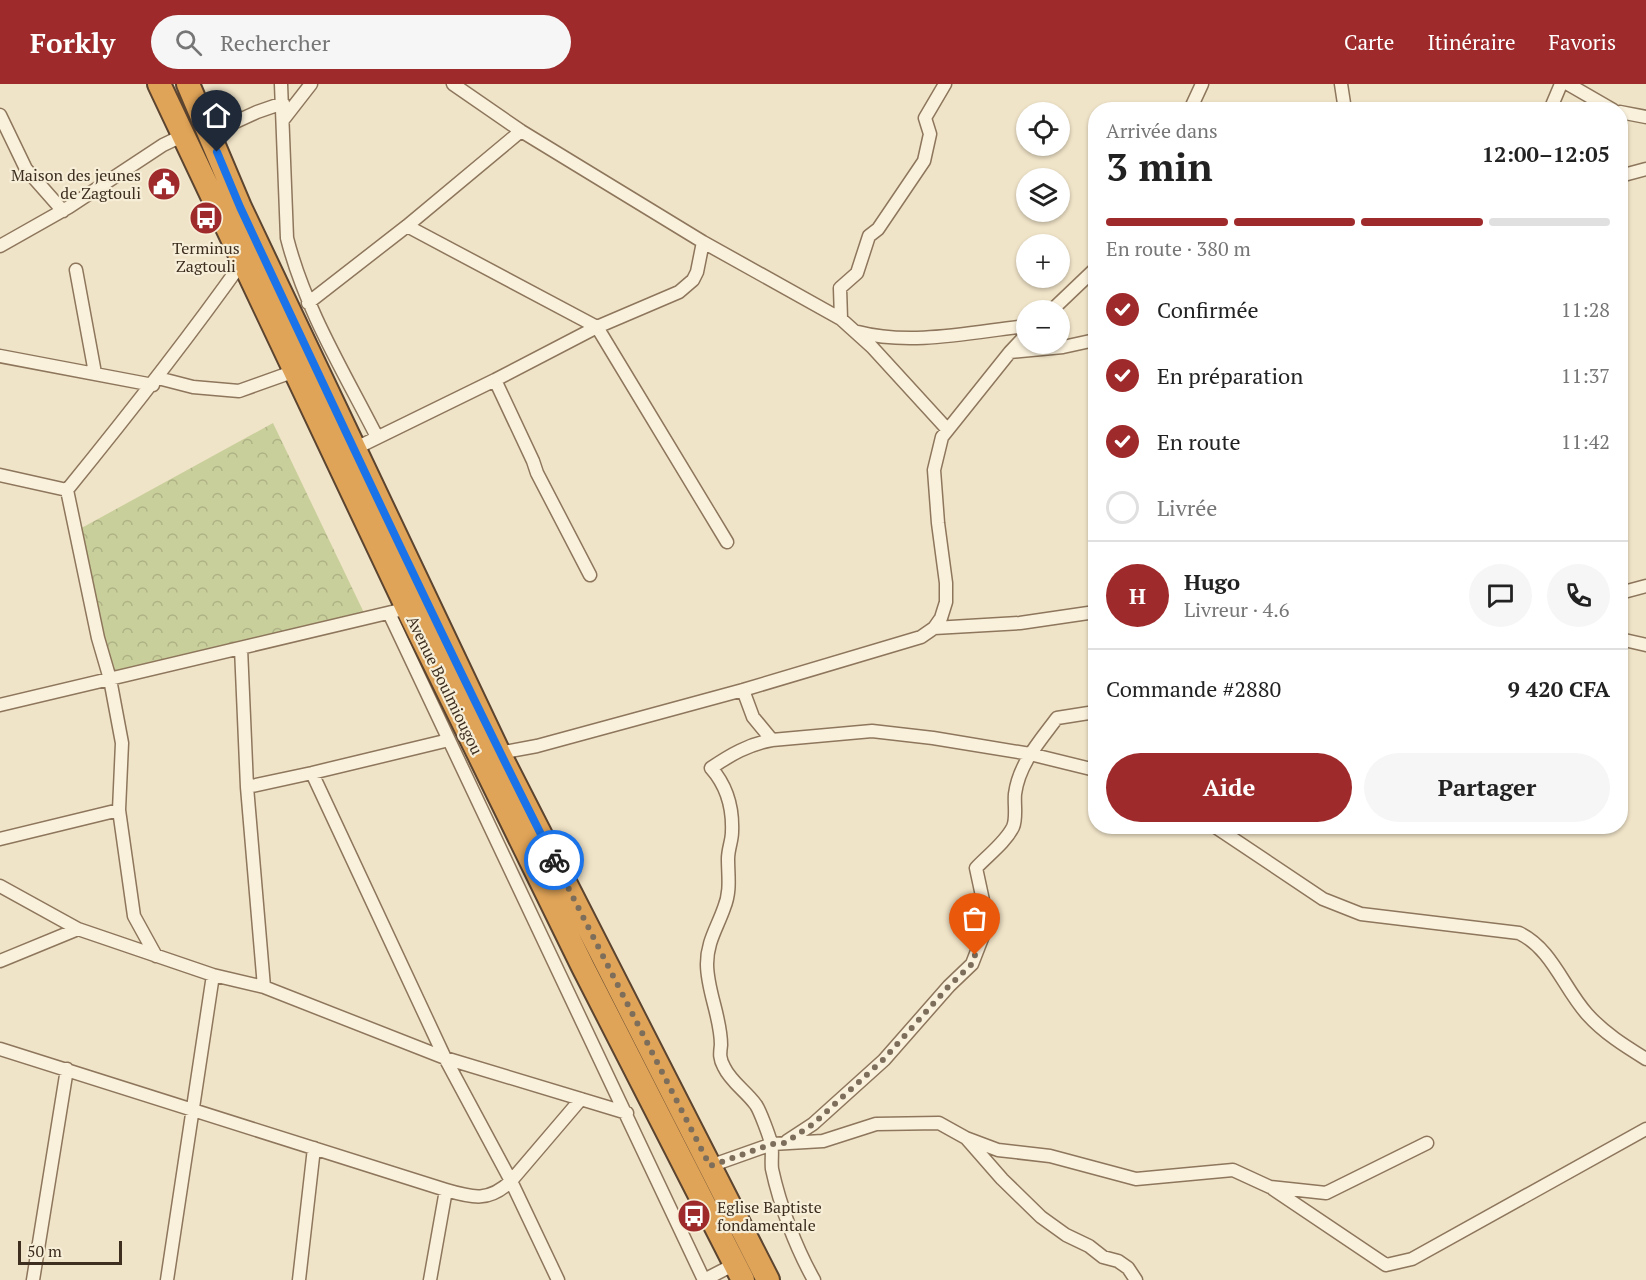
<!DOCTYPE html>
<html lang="fr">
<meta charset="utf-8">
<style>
body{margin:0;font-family:"PT Serif",serif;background:#f6f6f6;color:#222;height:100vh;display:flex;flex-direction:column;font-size:22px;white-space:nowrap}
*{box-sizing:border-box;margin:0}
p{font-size:20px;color:#767676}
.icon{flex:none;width:33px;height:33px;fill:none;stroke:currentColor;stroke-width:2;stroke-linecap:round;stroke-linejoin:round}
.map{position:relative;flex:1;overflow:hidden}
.details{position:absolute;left:1088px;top:18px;width:540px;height:732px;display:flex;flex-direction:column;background:#fff;border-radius:24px;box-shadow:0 2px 4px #0004}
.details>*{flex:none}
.fabs{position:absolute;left:1016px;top:18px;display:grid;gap:12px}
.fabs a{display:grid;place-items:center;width:54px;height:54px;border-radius:50%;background:#fff;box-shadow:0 2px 4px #0004;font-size:30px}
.scale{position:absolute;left:18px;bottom:15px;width:104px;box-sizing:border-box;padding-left:6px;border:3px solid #3d2e20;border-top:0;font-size:16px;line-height:21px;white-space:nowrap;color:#3d2e20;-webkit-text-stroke:4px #f7eed8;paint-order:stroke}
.pin{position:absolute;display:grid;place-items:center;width:51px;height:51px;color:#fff;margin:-62px -26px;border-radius:50% 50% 50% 0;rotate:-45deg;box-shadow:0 0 6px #0007}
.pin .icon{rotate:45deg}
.courier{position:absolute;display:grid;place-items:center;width:60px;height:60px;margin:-30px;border:4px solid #1a73e8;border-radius:50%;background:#fff;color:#222;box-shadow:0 2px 8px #0007}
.headline em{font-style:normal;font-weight:800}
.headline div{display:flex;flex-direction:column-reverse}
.headline{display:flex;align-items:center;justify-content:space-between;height:102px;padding:0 18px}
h1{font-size:39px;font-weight:800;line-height:45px}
.bar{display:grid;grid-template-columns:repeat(4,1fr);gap:9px 6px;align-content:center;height:72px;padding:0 18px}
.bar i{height:8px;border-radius:4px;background:#e0e0e0}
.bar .on{background:#9e2a2b}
.bar p{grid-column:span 4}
.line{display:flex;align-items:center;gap:15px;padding:0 18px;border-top:2px solid #e0e0e0}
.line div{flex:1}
.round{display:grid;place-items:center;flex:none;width:63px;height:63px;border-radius:32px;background:#f6f6f6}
ol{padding:0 18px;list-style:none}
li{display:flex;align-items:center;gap:18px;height:66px}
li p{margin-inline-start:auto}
li .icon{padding:6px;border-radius:50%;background:#9e2a2b;color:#fff;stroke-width:4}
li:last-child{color:#767676}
li i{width:33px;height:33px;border:3px solid #e0e0e0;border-radius:50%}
.button{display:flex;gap:12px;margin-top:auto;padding:12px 18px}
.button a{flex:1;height:69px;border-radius:36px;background:#9e2a2b;color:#fff;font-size:24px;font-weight:800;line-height:69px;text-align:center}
.button a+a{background:#f6f6f6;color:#222}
header{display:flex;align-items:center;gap:36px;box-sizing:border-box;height:84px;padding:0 30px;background:#9e2a2b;color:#fff}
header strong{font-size:28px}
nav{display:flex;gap:33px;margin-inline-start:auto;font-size:21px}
.search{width:420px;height:54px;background:#f6f6f6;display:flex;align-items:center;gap:15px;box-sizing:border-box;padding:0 21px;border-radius:33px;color:#767676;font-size:22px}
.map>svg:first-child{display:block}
</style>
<header>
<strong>Forkly</strong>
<div class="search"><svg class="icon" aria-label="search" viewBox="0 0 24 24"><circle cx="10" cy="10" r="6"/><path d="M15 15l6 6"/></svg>Rechercher</div>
<nav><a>Carte</a><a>Itinéraire</a><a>Favoris</a></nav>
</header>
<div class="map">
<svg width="1646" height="1196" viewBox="0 0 1646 1196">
<defs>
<pattern id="forest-crowns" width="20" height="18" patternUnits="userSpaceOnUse" patternTransform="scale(1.5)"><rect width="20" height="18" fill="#c9cf9b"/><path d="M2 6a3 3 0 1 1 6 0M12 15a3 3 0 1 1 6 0" fill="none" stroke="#aeb285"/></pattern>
</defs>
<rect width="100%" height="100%" fill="#f0e4c8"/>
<path fill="url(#forest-crowns)" d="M273,339L367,535L110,595L76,447Z"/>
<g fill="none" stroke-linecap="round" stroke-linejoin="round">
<g stroke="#8d765c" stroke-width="15">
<path id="street" d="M281,0L287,154C305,225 344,288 377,353
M453,0L521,47L703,158L841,235L872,263L947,345
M1341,0L1345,26
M1568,0L1613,26
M1190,26L1202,0
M1550,26L1561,0
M1620,28L1646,33
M0,31L26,85L63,127
M283,36L311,0
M209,50L257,28L283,19
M1620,92L1646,85
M407,142L597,243L727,458
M0,162L69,123L163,61L184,51
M76,186L95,289
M308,219L407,142L521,47
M1052,226L1095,185
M841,235L840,204L857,189L869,152L878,145L924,77L930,50L925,34L945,0
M858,248C911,262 972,248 1026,242
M1010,268L1063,263L1095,256
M0,272L153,301
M158,294L193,303L239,307L295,287
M495,296L533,377L537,389L590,491
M354,365L495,296L597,243L679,208L693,196L697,188L703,158
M0,391L67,406C128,331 187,256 243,177
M67,406L98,554L110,595L122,659L119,726L134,832L156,872
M1620,509L1646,502
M389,529L704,1196
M934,544L1020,539L1095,528
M1620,555L1646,561
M241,564L247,703L264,903
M743,606L753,633L772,656L872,647L933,654L1030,670L1095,686
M0,621L396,527
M772,656C749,660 730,671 711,684C727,702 733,725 732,748C732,757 728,765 728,775C728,792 731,807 724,824C717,844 707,858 707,880C707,907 721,933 721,961C720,969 719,974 724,983C731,998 746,1007 756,1021C760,1027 769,1051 771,1059C773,1065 771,1077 772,1085C780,1122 796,1164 814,1196
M499,669L537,662L743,606L921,553L934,544L941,534L946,518V499L938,439L934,386L942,353L1010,268L1026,251
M312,689L445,974L511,1097L558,1196
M247,703L312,689L449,656
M1214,742L1323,815L1361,830L1519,849C1552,865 1563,903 1587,930C1604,949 1625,962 1646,975
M0,755L119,726
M0,802L78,845L213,891L264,903L445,974L627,1029
M0,877L78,845
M0,965L446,1106C473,1114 489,1118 511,1097L581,1015
M967,1055L1002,1095L1041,1133L1066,1151L1089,1162L1103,1173L1118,1177L1128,1184L1136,1196
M787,1057L813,1040L884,976L949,902L972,880L986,844L987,835L976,784C988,771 1005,759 1013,743C1017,734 1014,720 1015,710C1019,680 1039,658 1057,634L1095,628
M710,1082L772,1060L823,1057L876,1040L939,1039L966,1054L998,1066L1050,1072L1136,1095L1233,1086L1270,1103L1326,1109L1427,1059
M1273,1105L1386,1181L1412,1175L1646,1045
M33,1196L67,985
M167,1196L213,891
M299,1196L314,1064
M430,1196L446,1106
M704,1196L735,1180"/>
</g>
<g stroke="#5b4430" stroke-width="26">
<path id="highway" d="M159,0L407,524L583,883L743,1196
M188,0L240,123L499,669L768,1196"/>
</g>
<use href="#street" stroke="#faf1dc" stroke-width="12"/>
<use href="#highway" stroke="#e0a458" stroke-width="22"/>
</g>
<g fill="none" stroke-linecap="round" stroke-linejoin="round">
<path stroke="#7c6e5b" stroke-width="6" stroke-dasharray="0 10.8" d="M554,776L710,1082L772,1060L785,1059L813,1040L884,975L949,902L972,880L975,871"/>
<path stroke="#1a73e8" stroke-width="8" d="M217,68L240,123C343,342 445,561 554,776"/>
</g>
<defs>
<g id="civic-disc" transform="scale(1.725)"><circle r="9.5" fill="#9e2a2b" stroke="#f7eed8"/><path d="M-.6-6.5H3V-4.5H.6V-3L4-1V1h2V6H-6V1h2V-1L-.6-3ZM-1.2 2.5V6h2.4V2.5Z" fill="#fff"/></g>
<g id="bus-disc" transform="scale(1.725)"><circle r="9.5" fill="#9e2a2b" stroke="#f7eed8"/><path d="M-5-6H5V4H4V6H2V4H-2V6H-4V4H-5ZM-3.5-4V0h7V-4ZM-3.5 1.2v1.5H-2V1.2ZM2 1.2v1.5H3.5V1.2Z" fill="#fff"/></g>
</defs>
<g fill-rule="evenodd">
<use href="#civic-disc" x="164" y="100"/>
<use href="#bus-disc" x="206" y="134"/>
<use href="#bus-disc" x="694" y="1132"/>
</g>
<g text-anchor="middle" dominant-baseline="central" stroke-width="4.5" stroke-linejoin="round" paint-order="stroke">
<g font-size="16" fill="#3d2e20" stroke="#f7eed8" text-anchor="end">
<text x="141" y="91">Maison des jeunes<tspan x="141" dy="18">de Zagtouli</tspan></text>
<text x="206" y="164" text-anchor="middle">Terminus<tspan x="206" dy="18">Zagtouli</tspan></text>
<text x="717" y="1123" text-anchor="start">Eglise Baptiste<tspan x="717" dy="18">fondamentale</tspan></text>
</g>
<g font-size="16" fill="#3d2e20" stroke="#f7eed8">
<text transform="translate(445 601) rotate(64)">Avenue Boulmiougou</text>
</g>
</g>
</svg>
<div class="fabs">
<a><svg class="icon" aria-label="locate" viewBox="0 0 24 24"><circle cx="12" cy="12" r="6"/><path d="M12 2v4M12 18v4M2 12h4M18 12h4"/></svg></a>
<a><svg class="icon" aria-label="layers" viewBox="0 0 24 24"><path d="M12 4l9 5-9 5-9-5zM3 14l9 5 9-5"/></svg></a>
<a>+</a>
<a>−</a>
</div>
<div class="scale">50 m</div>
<div class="pin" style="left:975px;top:871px;background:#ea580c"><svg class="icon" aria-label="bag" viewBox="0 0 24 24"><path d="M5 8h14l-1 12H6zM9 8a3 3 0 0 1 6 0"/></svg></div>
<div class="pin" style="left:217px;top:68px;background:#1f2937"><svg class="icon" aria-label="home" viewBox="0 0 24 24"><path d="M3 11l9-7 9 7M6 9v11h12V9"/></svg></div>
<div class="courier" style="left:554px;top:776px"><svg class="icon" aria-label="bike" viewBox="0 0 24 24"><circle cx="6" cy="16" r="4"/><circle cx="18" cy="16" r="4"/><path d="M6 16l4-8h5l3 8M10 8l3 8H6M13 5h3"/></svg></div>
<section class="details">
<div class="headline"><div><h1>3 min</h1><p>Arrivée dans</p></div><em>12:00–12:05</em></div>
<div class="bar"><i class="on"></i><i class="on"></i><i class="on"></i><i></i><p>En route · 380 m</p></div>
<ol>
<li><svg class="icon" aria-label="check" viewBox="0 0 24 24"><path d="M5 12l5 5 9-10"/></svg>Confirmée<p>11:28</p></li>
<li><svg class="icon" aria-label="check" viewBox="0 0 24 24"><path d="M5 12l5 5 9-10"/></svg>En préparation<p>11:37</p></li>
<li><svg class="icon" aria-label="check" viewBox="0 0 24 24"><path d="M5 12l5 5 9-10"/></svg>En route<p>11:42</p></li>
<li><i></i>Livrée</li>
</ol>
<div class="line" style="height:108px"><b class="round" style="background:#9e2a2b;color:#fff">H</b><div><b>Hugo</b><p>Livreur · 4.6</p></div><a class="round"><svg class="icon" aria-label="chat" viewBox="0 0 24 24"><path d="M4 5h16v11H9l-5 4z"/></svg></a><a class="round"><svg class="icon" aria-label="phone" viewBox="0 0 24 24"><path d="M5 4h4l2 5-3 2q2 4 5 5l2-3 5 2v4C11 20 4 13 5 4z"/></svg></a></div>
<div class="line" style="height:78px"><div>Commande #2880</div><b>9 420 CFA</b></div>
<div class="button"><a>Aide</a><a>Partager</a></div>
</section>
</div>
